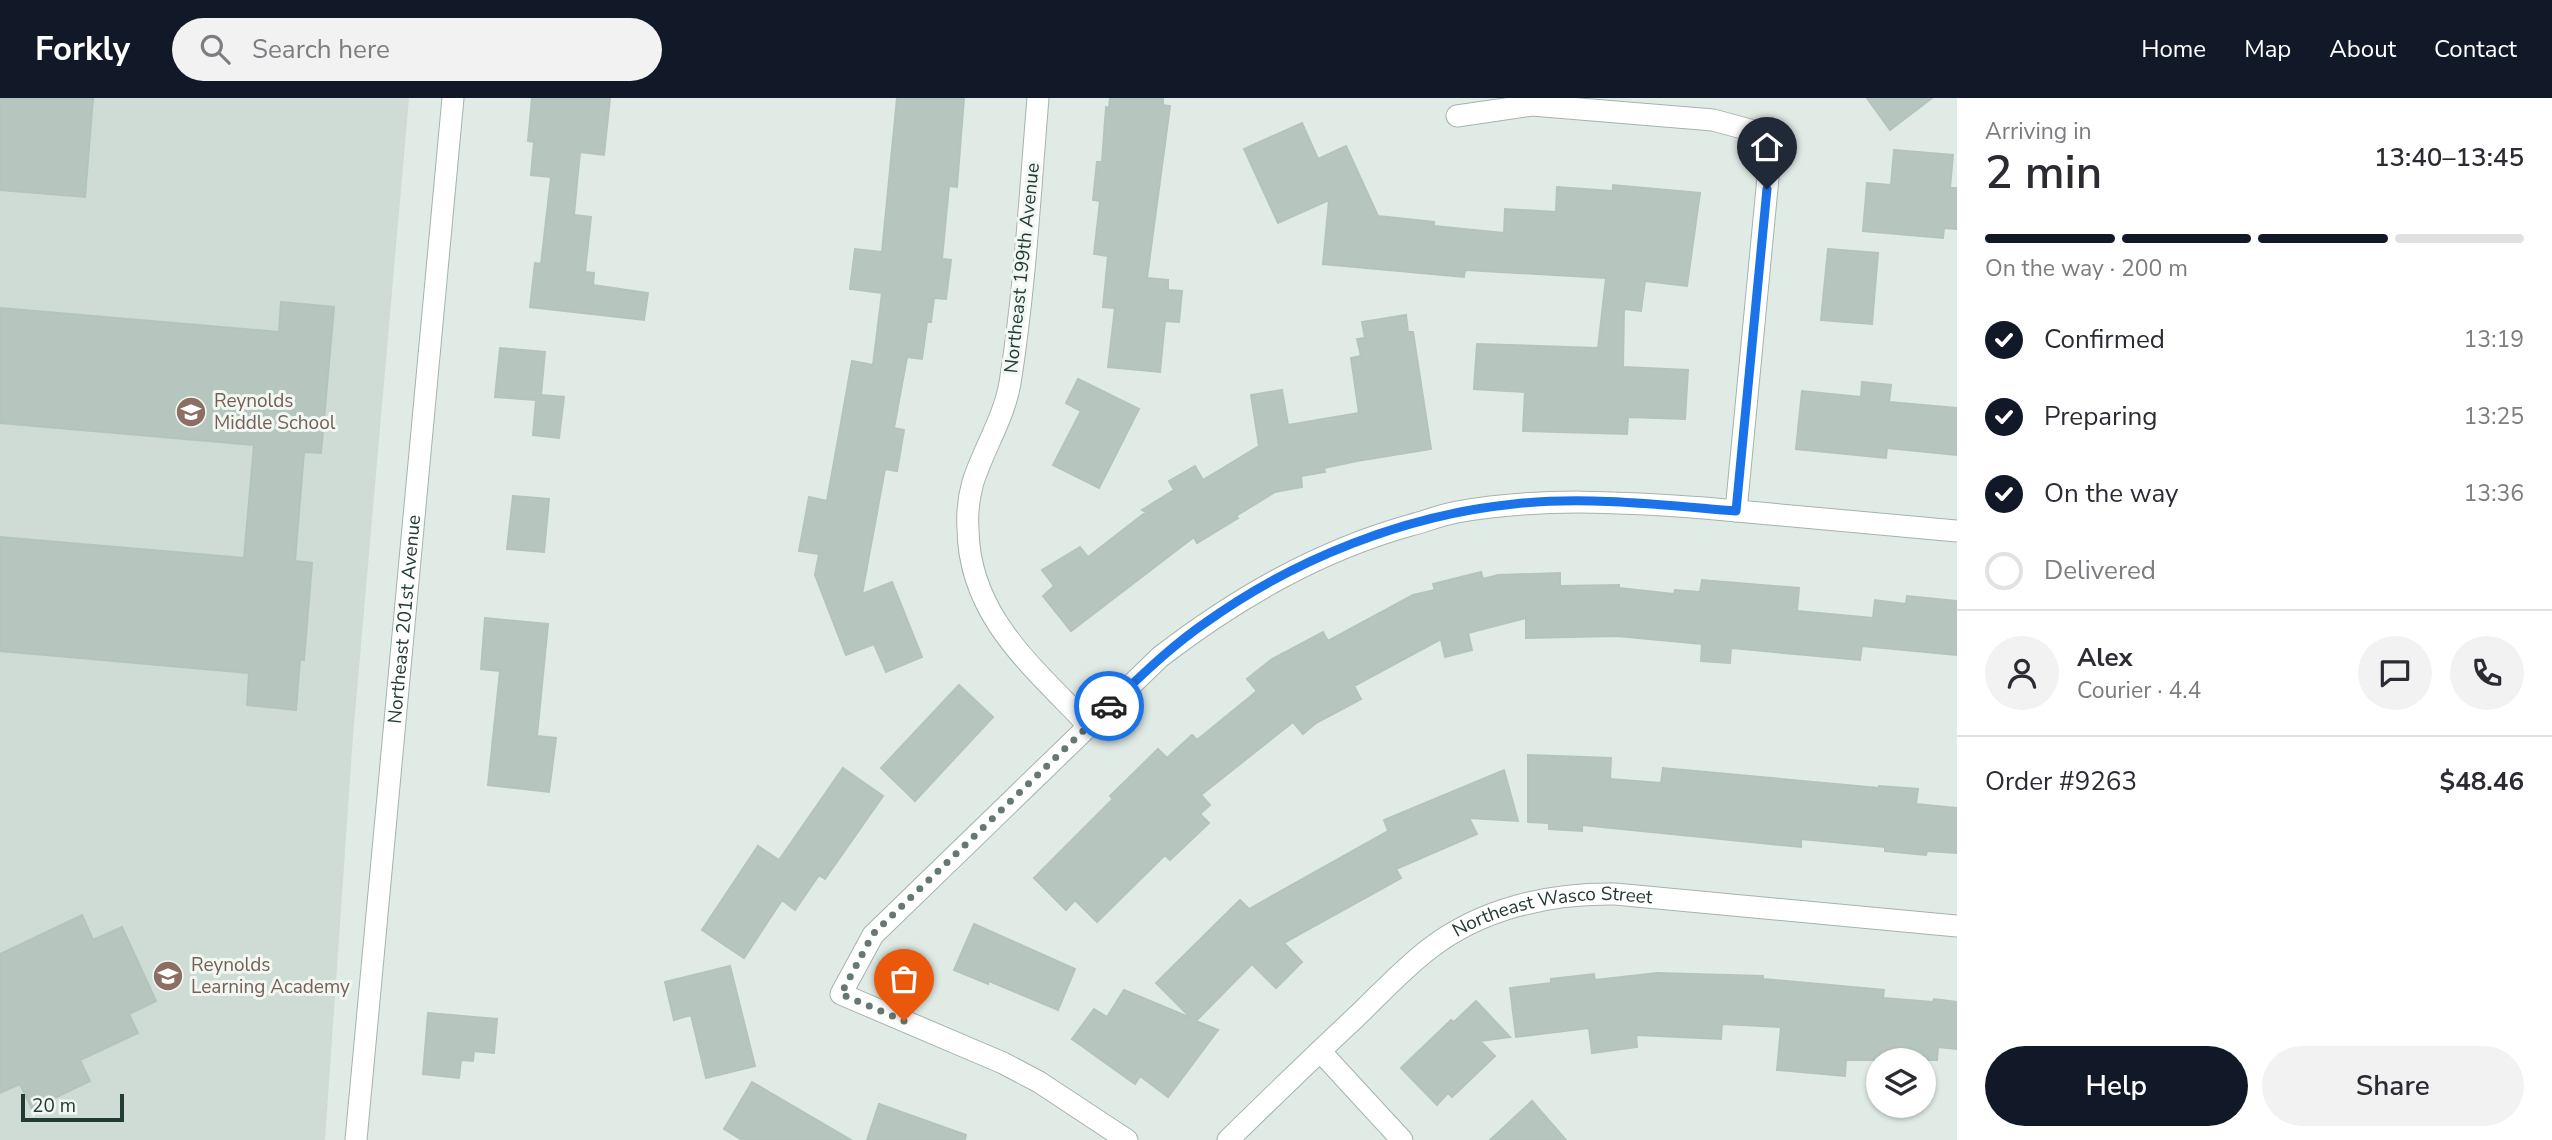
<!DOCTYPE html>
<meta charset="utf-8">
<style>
body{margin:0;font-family:"Nunito Sans",sans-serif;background:#f2f2f3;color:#2b2b33;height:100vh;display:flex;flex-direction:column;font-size:26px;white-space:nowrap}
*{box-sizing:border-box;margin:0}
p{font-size:23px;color:#7c7c81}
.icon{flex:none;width:38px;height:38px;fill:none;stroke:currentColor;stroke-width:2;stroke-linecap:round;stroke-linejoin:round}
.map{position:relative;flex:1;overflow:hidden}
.side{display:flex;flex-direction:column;background:#fff;width:595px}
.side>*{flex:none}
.tools{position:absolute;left:1866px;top:950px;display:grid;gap:14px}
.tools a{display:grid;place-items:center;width:70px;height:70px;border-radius:50%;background:#fff;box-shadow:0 2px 5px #0004;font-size:35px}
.scale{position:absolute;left:21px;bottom:18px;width:103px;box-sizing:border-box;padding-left:7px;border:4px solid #223b34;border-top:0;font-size:19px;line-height:24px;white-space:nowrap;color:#223b34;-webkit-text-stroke:5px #f1f8f4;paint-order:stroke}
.pin{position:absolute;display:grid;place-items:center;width:60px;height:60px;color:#fff;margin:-72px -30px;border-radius:50% 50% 50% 0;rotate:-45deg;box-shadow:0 0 7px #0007}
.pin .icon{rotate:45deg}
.courier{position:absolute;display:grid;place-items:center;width:70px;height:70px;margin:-35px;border:5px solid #1a73e8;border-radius:50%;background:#fff;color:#222;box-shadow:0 2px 9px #0007}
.head em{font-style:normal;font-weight:600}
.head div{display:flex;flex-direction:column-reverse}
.head{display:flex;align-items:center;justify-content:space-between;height:119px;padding:0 28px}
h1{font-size:46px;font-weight:600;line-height:52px}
.bar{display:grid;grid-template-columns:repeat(4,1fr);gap:10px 7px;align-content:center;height:84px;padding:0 28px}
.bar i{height:9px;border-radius:5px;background:#e1e1e2}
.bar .current{background:#111827}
.bar p{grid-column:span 4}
.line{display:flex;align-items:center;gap:18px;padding:0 28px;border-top:2px solid #e1e1e2}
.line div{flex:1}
.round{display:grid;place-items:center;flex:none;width:74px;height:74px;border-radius:37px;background:#f2f2f3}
ol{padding:0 28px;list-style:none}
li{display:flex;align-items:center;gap:21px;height:77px}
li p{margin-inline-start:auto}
li .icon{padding:7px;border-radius:50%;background:#111827;color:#fff;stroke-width:4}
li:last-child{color:#7c7c81}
li i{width:38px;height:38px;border:4px solid #e1e1e2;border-radius:50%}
.cta{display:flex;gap:14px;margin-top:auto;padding:14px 28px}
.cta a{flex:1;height:80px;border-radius:42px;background:#111827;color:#fff;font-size:28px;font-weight:600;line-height:80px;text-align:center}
.cta a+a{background:#f2f2f3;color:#2b2b33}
header{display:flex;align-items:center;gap:42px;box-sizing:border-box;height:98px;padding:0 35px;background:#111827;color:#fff}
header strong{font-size:33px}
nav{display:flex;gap:38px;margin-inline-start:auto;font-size:24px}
.search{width:490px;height:63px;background:#f2f2f3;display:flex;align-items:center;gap:18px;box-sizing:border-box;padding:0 24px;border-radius:38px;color:#7c7c81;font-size:26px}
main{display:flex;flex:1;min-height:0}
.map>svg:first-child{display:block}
</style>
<header>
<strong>Forkly</strong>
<div class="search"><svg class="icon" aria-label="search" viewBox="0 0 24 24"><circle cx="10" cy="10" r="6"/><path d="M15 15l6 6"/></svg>Search here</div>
<nav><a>Home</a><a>Map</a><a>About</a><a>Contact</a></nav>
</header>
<main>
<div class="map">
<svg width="1957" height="1042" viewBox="0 0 1957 1042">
<rect width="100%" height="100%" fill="#e1ebe6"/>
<path fill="#cfdbd5" d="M0,0H409L353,638L325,1042H0Z"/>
<path fill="#b6c6bf" stroke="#b3c4bd" stroke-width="2" d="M0,0H93L85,99L0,92Z
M532,0H610L604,57L580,54L574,117L591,119L585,174L594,175L593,187L648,195L644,222L530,209L535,165L541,166L551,79L531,77L534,44L528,43Z
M897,0H964L957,89L949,88L942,161L951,162L946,201L934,200L931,224H927L922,261L907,259L894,330L904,332L897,373L885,371L862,496L892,484L922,559L886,574L874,546L846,557L815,477L819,456L799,453L809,399L827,403L852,263L873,267L882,195L850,191L855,151L882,154Z
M1110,0H1163V7L1170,8L1147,180L1168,182V192L1182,193L1179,224L1165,223L1160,274L1108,269L1115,210L1103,209L1108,158L1094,156L1100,103L1093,102L1097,64H1102L1106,9L1109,10Z
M1867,0H1932L1890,32Z
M1302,25L1318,61L1346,48L1378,118L1434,124V128L1504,135L1505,111L1556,114L1557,89L1613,93V87L1700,95L1687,188L1645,183L1641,213L1624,211L1623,269L1688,272L1685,321L1628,319L1627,336L1523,333L1525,294L1474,291L1477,246L1598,250L1606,180L1465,172L1464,179L1323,166L1329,102L1278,125L1244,51Z
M1894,52L1953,57L1950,90H1957V131L1944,130L1943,140L1863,133L1867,85L1891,87Z
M1828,151L1878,155L1872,226L1821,222Z
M281,204L334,209L321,355L304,354L295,463L312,465L304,562L300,561L296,612L247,607L249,575L0,553V439L244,460L254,347L0,325V210L279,234Z
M1406,217L1408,234H1413L1431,351L1357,363L1324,370L1325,374L1301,378L1302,389L1275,394L1236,418L1238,420L1197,445L1194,439L1071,533L1043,498L1054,488L1042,472L1080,449L1088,459L1146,414L1142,412L1174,392L1169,383L1195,368L1203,382L1259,348L1251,297L1282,292L1288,327L1359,315L1351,260L1361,258L1357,241L1365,240L1362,224Z
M500,250L545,254L541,297L564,299L559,340L533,337L536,302L495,299Z
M1078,281L1139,311L1099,390L1053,367L1081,313L1066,305Z
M1862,284L1891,287L1889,304L1957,310V357L1887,350L1886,360L1796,351L1802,293L1861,299Z
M513,398L549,401L544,454L507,451Z
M1481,474L1483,481L1498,477L1560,475V488L1619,487V490L1674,496L1675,492L1700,494L1702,482L1799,490L1797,513L1873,520L1875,502L1906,506L1907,498L1957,503V557L1862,548L1860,562L1731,550L1730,565L1701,563L1702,546L1617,538L1526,540V520L1468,535L1472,552L1445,559L1441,541L1354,588L1361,601L1316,625L1303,636L1293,624L1201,697L1210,707L1200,716L1209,725L1170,762L1165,757L1097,824L1075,802L1066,812L1034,780L1113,701L1110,698L1158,651L1167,660L1192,637L1197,642L1257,593L1247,581L1272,561L1323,534L1328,543L1413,497L1435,492L1433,486Z
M485,520L548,526L537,638L556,640L549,694L488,687L500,573L481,571Z
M959,587L993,619L915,703L881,670Z
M1528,657L1611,660L1610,681L1661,685L1663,670L1879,690V688L1918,691L1916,706L1957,710V755L1927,753L1926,757L1885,753V749L1801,741V749L1582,727V733L1549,731V725L1528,724Z
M843,670L883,698L825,781L819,777L795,812L782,802L744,860L702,832L758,748L779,762Z
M1504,672L1518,723L1469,720L1477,736L1396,771L1401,780L1284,845L1302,864L1276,890L1252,866L1196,923L1218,932L1168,999L1140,978L1135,986L1072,941L1094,911L1107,919L1124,892L1191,920L1156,885L1240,802L1249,811L1388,733L1384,722Z
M82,817L93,842L122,829L156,903L129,916L138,935L80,962L90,983L32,1011L20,986L0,995V856Z
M974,826L1075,871L1058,912L989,883L988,886L954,872Z
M730,868L755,968L706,980L691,917L674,922L665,884Z
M1657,875L1763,878V881L1884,892L1883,900L1933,904L1934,901L1957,904V951L1938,949L1937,962H1846L1845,978L1777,972L1781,929L1722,926L1721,941L1636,937L1637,949L1592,955L1589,930L1516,939L1510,890L1551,885V881L1594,876L1595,882Z
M1476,903L1510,939L1480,943L1495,958L1452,999L1448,995L1437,1007L1401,970L1451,922L1454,924Z
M428,915L497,921L494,955L474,953L473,963L461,962L459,980L423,976Z
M752,984L851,1042H742L724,1031Z
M1532,1003L1566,1042H1490Z
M879,1006L966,1037L965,1042H867Z"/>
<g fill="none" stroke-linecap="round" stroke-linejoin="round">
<g stroke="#a4b3ad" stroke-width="23">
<g id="minor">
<path d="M1038,0C1030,95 1025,191 1010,285C1004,320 984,350 973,384C969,398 967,416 968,431C969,518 1033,569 1089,628"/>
<path d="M1457,18L1532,7L1713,22L1772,38L1736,413"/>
<path d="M1320,953L1402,1042"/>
<path d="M1127,1042L1039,984L1003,965L841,896L873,837L1160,559C1237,500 1318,453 1411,427C1426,423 1441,417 1457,414C1540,399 1621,404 1704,410C1789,417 1873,425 1957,433"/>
<path id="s1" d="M1228,1042C1270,1001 1312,960 1355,920C1379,897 1403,871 1429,851C1482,810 1550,795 1615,796L1957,828"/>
</g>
</g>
<g stroke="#a4b3ad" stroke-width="23">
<g id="tertiary">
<path id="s2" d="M356,1042L453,0"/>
</g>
</g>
<use href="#minor" stroke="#fff" stroke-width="21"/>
<use href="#tertiary" stroke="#fff" stroke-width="21"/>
</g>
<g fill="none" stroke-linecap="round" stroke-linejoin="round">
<path stroke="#657972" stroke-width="7" stroke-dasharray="0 12.6" d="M904,923L841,896L873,836L1109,608"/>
<path stroke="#1a73e8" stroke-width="9" d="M1109,608C1140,579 1170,549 1205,525C1294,461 1405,417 1514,406C1587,398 1662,407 1736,413L1767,91"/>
</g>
<defs>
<g id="school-disc" transform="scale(1.575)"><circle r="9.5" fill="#8d6e63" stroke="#f1f8f4"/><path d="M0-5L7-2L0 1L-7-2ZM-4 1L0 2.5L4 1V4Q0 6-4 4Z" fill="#fff"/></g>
</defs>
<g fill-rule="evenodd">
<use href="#school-disc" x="191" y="314"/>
<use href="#school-disc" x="168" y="878"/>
</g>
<g text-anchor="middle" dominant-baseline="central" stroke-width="6" stroke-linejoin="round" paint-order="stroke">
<g font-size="19" fill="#223b34" stroke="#f1f8f4">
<text transform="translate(1022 170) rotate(-84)">Northeast 199th Avenue</text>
<text stroke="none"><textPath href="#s2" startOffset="523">Northeast 201st Avenue</textPath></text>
<text stroke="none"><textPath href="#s1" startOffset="410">Northeast Wasco Street</textPath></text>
</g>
<g font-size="19" fill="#785e54" stroke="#f1f8f4" text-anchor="start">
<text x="214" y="303">Reynolds<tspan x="214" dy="22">Middle School</tspan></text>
<text x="191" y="867">Reynolds<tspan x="191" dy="22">Learning Academy</tspan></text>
</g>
</g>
</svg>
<div class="tools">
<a><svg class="icon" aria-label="layers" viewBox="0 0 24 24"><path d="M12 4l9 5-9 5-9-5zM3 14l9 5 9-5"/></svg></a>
</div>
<div class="scale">20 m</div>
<div class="pin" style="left:904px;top:923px;background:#ea580c"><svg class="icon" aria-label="bag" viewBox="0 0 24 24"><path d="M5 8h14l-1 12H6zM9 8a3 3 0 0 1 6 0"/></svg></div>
<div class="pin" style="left:1767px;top:91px;background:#1f2937"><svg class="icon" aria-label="home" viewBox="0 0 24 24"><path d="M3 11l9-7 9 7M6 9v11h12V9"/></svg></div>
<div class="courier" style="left:1109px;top:608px"><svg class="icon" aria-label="car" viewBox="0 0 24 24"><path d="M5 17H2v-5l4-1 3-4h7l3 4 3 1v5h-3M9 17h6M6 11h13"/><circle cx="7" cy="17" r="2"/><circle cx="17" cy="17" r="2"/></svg></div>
</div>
<section class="side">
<div class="head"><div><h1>2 min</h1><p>Arriving in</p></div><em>13:40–13:45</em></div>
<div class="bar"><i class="current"></i><i class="current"></i><i class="current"></i><i></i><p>On the way · 200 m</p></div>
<ol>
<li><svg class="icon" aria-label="check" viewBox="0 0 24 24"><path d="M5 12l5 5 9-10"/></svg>Confirmed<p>13:19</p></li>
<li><svg class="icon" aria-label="check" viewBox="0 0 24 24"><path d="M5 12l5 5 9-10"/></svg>Preparing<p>13:25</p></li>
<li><svg class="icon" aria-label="check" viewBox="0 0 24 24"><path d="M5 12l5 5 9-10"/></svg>On the way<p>13:36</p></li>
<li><i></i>Delivered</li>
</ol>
<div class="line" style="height:126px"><a class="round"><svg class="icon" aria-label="person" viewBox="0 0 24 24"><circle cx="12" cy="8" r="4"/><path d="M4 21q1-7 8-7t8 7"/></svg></a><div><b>Alex</b><p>Courier · 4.4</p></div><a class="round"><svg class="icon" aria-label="chat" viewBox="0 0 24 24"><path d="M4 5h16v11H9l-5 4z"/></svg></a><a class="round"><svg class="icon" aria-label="phone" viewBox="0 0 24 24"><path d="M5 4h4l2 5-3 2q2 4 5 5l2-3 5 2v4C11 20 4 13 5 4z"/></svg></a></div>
<div class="line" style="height:91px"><div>Order #9263</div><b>$48.46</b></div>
<div class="cta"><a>Help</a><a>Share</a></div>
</section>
</main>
